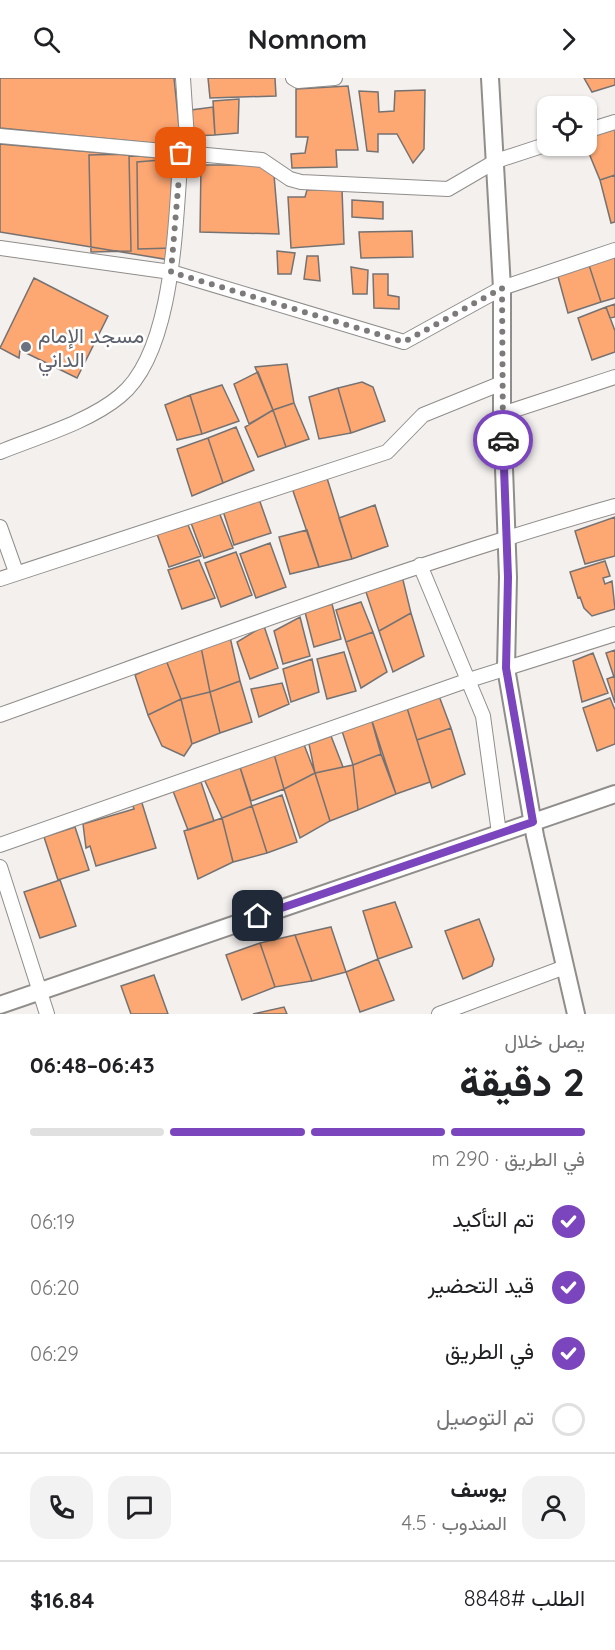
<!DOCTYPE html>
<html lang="ar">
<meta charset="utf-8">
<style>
body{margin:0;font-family:Quicksand,Vazirmatn,sans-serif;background:#f2f2f2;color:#202124;direction:rtl;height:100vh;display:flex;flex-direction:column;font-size:22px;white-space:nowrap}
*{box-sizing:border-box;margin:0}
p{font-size:20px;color:#757577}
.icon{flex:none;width:33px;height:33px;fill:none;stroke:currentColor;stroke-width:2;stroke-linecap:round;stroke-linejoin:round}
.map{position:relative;height:936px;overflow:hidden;direction:ltr}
.details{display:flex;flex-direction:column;background:#fff;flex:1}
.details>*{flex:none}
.buttons{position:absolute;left:537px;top:18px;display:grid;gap:12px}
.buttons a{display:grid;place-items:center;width:60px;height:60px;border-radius:12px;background:#fff;box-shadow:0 2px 4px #0004;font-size:30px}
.pin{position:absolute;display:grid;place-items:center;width:51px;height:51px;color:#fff;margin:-26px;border-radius:12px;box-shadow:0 3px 9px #0006}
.courier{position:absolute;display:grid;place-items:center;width:60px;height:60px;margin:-30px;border:4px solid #7b46bd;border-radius:50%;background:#fff;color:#222;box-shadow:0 2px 8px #0007}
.overview em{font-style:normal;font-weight:800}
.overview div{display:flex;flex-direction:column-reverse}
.overview{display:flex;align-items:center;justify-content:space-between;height:102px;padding:0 30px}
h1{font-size:39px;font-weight:800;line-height:45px}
.bar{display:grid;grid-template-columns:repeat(4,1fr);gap:9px 6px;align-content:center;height:72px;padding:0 30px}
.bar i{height:8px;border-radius:4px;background:#e0e0e0}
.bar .current{background:#7b46bd}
.bar p{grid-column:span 4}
.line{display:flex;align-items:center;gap:15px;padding:0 30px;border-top:2px solid #e0e0e0}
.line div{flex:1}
.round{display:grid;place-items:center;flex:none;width:63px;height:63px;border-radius:18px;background:#f2f2f2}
ol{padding:0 30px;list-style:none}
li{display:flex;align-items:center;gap:18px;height:66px}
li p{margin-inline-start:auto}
li .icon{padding:6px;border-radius:50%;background:#7b46bd;color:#fff;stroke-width:4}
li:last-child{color:#757577}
li i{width:33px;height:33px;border:3px solid #e0e0e0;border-radius:50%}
header{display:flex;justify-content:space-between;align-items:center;height:78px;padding:0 30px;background:#fff;font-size:27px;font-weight:800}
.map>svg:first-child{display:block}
</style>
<header><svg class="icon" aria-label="forward" viewBox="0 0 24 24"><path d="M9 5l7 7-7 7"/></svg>Nomnom<svg class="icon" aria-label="search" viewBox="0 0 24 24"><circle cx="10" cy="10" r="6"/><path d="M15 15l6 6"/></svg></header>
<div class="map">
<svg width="615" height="936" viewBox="0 0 615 936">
<rect width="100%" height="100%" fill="#f3f0ee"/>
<path fill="#fda773" stroke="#757271" stroke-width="1.5" d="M0,0H174L181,68L0,50Z
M208,0H275L276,18L210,20Z
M584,0H615V7L592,14Z
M348,8L358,72H336L337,89L292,90L291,76L305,75L308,59H296V11Z
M425,12L424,71L413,85L397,56H378V74L367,73L359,13L378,14L379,34L394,33L395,13Z
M239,21L238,55L215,57L213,23Z
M213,29L215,57L192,58L191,32Z
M615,48V97L600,102L586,68V57Z
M0,66L172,81L170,182L0,154Z
M129,76L131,173L91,174L89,77Z
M172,81V170L138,171L137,84Z
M201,87H260L274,97L279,156L200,154Z
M615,97V144L611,145L600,102Z
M342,111L344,166L291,170L288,119H305L307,112Z
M352,122L383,124V141L352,139Z
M412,153L413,179L361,180L359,154Z
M277,173L295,175L291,196H278Z
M615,175V220L601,224L588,184Z
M307,178H318L320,203L304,201Z
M588,184L601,224L568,235L557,195Z
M351,189L368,192L367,216H353Z
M373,196H388V217L399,219V231L374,230Z
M34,200L108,238L77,300L20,272L19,280L0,270Z
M615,226V239L610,240L606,229Z
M606,229L615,253V274L592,282L578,240Z
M287,286L294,325L273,332L255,289Z
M258,294L273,332L249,346L234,306Z
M362,304L373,309L385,343L351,355L338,310Z
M222,307L239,343L202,356L190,317Z
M338,310L351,355L319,361L309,319Z
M190,317L202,356L177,362L165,327Z
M294,325L309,361L286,369L273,332Z
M273,332L286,369L258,379L245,349Z
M236,349L254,392L223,405L208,360Z
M208,360L223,405L192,418L177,371Z
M327,400L352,481L319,489L292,410Z
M259,421L271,455L234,467L223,433Z
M375,427L388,468L352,481L339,440Z
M219,434L233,470L204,480L191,445Z
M615,439V478L585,486L575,453Z
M188,447L201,478L169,489L157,456Z
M307,452L319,489L290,496L279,459Z
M270,465L286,509L256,520L240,476Z
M236,474L252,517L221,529L205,485Z
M199,482L215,520L182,531L168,492Z
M605,483L610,498L603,500L605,506L612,503L615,531L592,538L584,530L580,519L578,520L570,494Z
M402,498L411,535L379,553L365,511Z
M361,524L373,554L346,564L336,532Z
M332,526L341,561L314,569L305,534Z
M411,535L424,578L393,594L379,553Z
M300,539L310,578L283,586L274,553Z
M264,548L278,590L250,601L237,564Z
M373,554L387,594L361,610L346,564Z
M230,559L240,603L210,614L201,569Z
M201,569L210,614L181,621L166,582Z
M615,572V598L614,599L606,575Z
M344,574L356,613L327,621L317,581Z
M593,575L608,615L582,624L573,583Z
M312,581L319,614L291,624L283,591Z
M166,582L181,621L148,637L135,597Z
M615,598V625L607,601Z
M240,603L252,644L220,655L210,614Z
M282,605L289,626L259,639L251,611Z
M210,614L220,655L192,666L181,621Z
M439,618L451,650L417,662L407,630Z
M610,620L615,632V666L597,673L583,630Z
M181,621L192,666L184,678L162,668L148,637Z
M407,630L430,704L396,716L371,640Z
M371,640L381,676L353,687L342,653Z
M451,650L465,696L432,710L417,662Z
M331,658L343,689L315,695L309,666Z
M303,664L315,695L284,711L274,676Z
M274,676L284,711L251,723L239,686Z
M381,676L396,716L358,732L353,687Z
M239,686L252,728L222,740L204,701Z
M353,687L358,732L330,743L315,695Z
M315,695L330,743L300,760L284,711Z
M201,704L214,743L188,752L173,713Z
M282,717L297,764L267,775L252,728Z
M141,722L156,770L96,788L90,768L86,770L83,746L134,731L132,725Z
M252,728L267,775L233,784L222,740Z
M222,740L233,784L198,801L184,753Z
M75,749L89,792L58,802L44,759Z
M60,802L76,848L40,860L24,814Z
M395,824L412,869L378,881L363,833Z
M479,841L494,881L492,888L463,901L445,853Z
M331,849L346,894L312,903L295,857Z
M295,857L312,903L275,909L260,865Z
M260,865L275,909L242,922L226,877Z
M378,881L394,922L360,934L346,894Z
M154,897L168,936H131L121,908Z
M284,929L287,936H253Z"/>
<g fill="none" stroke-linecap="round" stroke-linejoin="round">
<g stroke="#908d8b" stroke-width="16">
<path id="minor" d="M183,0L188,76
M293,0L298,3L335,0
M586,53L615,44
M0,58L262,82L290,101L301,104L448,111L496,83L548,66
M0,170L171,194L404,264L502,210L615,172
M502,336L615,299
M0,374C37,359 89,344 120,318C175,273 175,142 181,75
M0,449L16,494
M420,487L483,638L499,755
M0,501L387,374L423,337L502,305
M0,637C204,564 406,487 615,428
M0,767L466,603L615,556
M0,789L47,936
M439,936L565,889"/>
</g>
<g stroke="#908d8b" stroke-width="20">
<path id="tertiary" d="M490,0L502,210V336L508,499L506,590L535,758L576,936
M0,927L615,716"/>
</g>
<use href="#minor" stroke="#fff" stroke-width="14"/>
<use href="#tertiary" stroke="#fff" stroke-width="16"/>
</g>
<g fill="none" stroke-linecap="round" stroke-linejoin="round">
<path stroke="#7d7a7a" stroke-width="6" stroke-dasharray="0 10.8" d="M181,75L171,194L404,264L502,210L503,362"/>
<path stroke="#7b46bd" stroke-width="8" d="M258,838L533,744L506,590L508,499L503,362"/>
</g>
<circle fill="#6b7280" stroke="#fffefd" stroke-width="2" cx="26" cy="269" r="6"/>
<g text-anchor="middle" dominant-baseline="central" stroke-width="5" stroke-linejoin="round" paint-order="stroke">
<g font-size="21" fill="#5b616d" stroke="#fffefd" text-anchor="start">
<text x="38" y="257">مسجد الإمام<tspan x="38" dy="24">الداني</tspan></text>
</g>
</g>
</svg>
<div class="buttons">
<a><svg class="icon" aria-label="locate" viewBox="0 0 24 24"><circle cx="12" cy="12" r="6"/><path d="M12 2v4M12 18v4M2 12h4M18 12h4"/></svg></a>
</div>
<div class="pin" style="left:181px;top:75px;background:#ea580c"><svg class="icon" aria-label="bag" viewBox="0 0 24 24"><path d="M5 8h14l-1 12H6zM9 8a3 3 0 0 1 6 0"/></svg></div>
<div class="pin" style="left:258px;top:838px;background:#1f2937"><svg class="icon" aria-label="home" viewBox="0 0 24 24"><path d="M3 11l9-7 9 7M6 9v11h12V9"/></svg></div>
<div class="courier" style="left:503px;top:362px"><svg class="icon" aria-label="car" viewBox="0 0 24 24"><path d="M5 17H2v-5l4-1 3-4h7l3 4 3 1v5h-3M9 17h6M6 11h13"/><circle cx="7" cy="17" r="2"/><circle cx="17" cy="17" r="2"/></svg></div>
</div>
<section class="details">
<div class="overview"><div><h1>2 دقيقة</h1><p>يصل خلال</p></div><em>06:43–06:48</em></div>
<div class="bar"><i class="current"></i><i class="current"></i><i class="current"></i><i></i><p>في الطريق · 290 m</p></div>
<ol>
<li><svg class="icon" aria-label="check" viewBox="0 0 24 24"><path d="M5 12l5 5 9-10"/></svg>تم التأكيد<p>06:19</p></li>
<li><svg class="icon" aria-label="check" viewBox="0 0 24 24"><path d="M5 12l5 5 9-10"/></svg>قيد التحضير<p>06:20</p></li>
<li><svg class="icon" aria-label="check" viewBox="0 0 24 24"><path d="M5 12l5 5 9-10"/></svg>في الطريق<p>06:29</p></li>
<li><i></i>تم التوصيل</li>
</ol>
<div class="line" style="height:108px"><a class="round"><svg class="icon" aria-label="person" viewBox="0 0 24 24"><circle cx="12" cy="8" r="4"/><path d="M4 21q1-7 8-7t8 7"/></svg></a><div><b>يوسف</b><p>المندوب · 4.5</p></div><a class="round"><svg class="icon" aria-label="chat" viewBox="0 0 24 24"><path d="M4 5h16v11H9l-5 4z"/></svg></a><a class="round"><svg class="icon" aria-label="phone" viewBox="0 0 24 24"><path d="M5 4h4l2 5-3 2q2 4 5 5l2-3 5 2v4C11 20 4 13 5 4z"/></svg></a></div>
<div class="line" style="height:78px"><div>الطلب #8848</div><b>$16.84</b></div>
</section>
